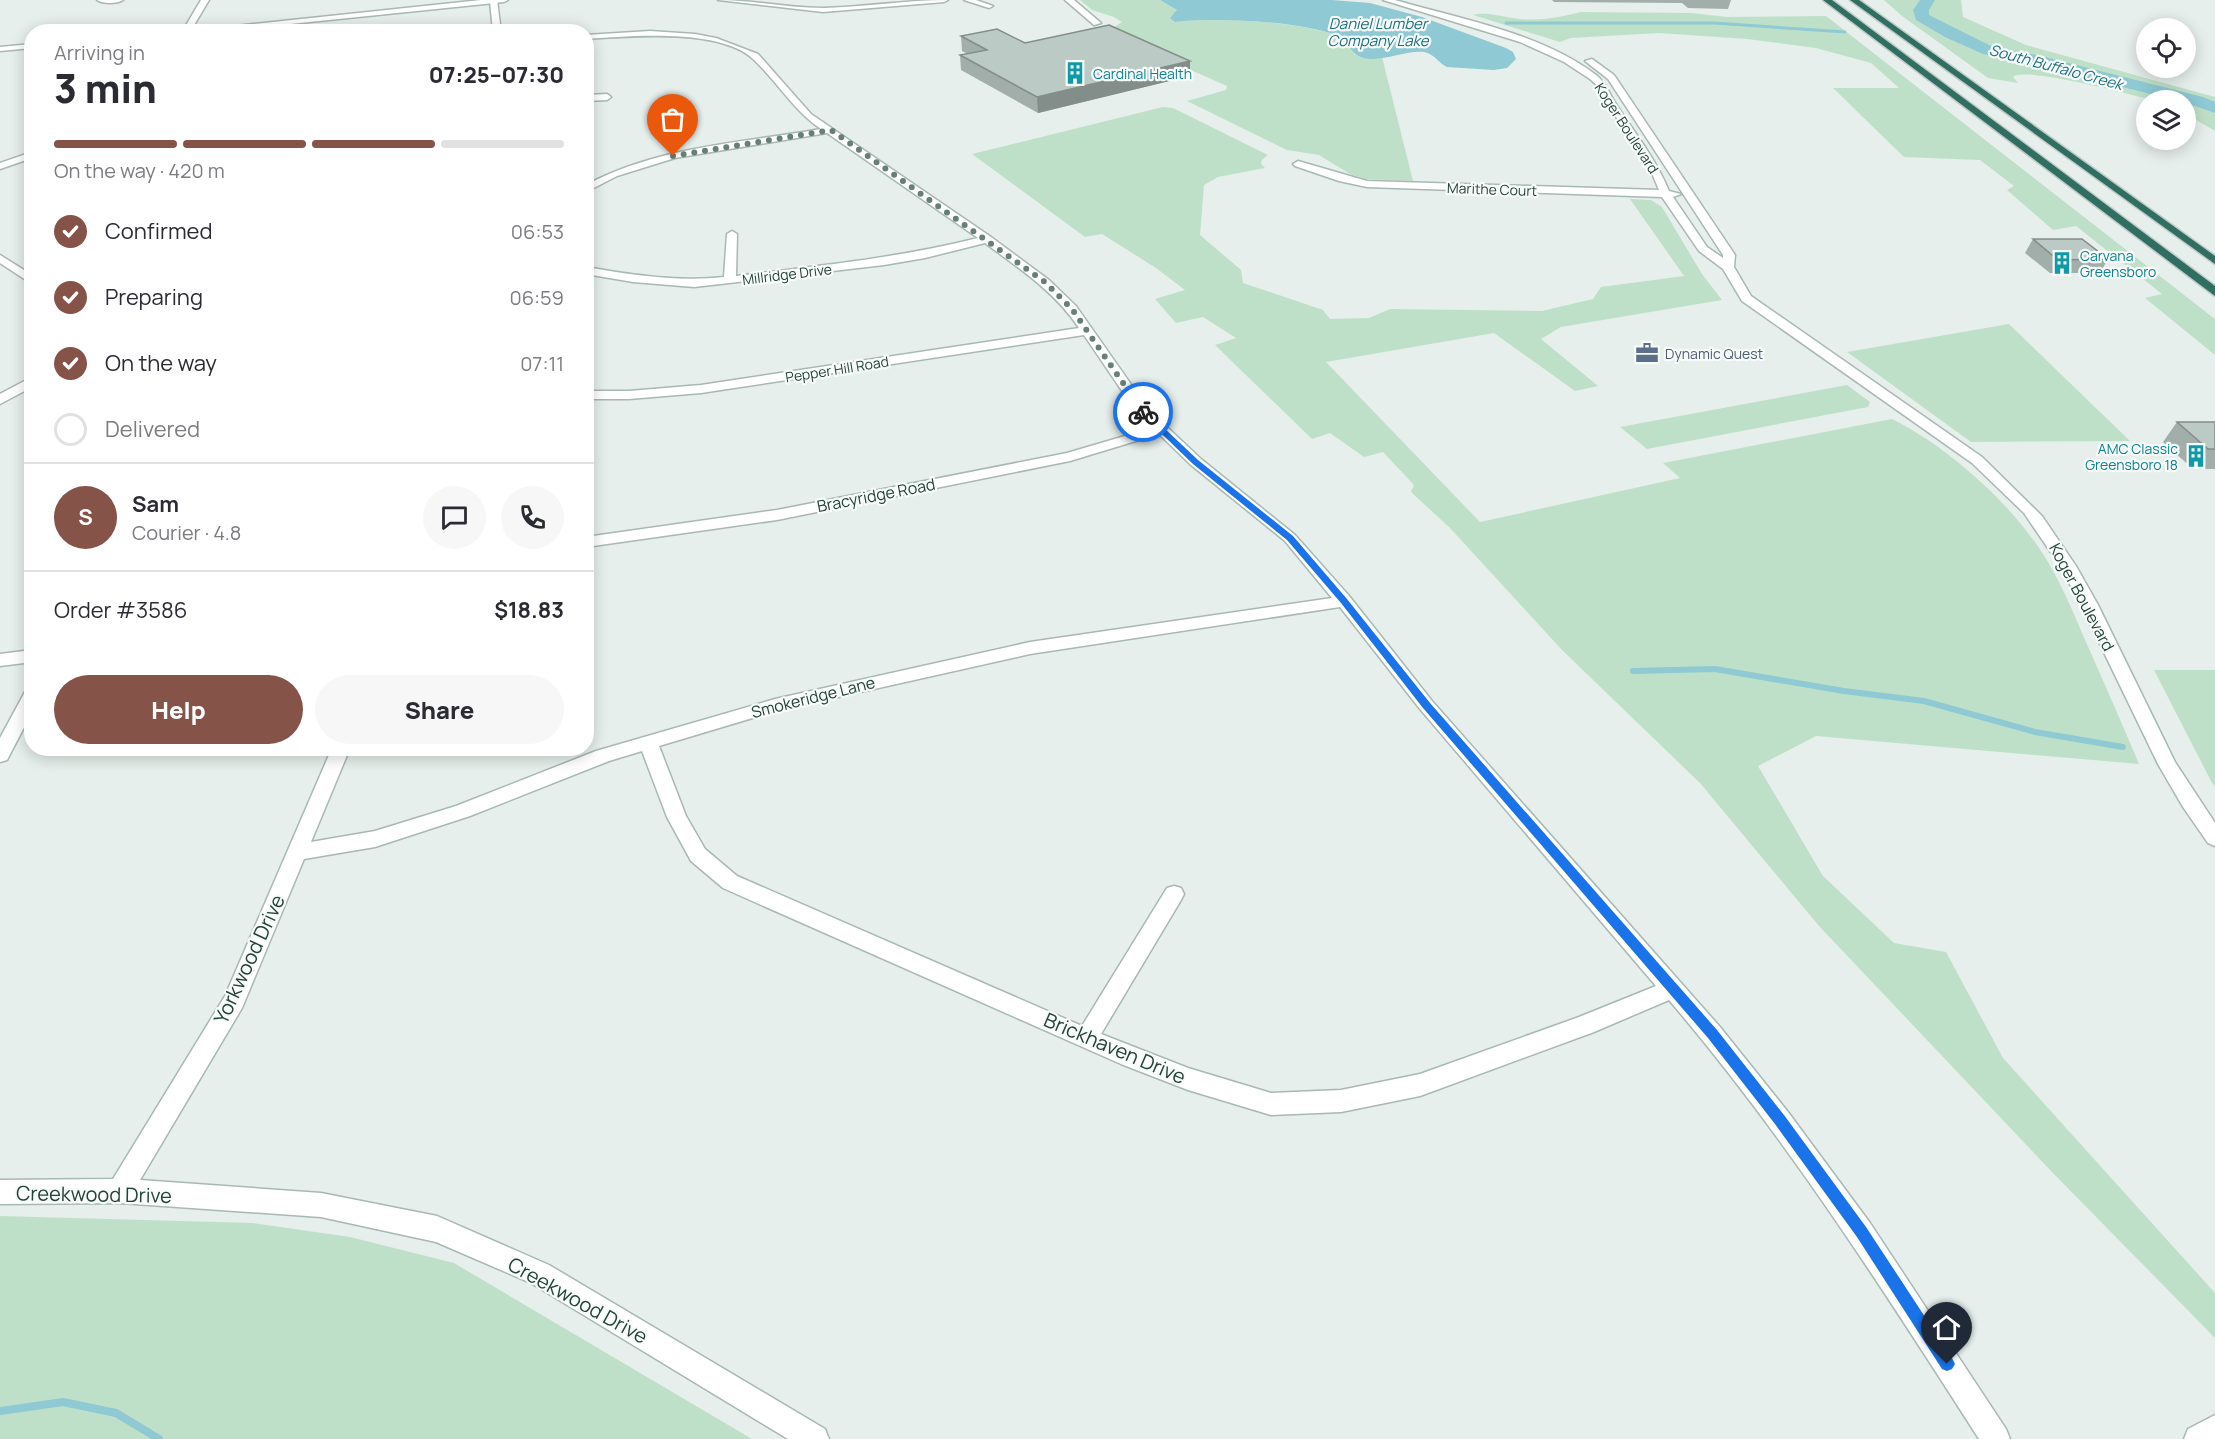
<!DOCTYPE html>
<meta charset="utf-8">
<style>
body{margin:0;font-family:Manrope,sans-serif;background:#f7f7f7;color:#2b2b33;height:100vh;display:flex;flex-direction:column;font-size:22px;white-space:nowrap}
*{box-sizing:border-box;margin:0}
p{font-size:20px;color:#7c7c81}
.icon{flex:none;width:33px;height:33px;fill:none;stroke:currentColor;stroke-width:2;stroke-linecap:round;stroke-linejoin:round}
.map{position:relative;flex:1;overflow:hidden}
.side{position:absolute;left:24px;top:24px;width:570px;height:732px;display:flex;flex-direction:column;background:#fff;border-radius:24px;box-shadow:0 3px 15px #0003}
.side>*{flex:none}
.fabs{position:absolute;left:2136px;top:18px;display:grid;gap:12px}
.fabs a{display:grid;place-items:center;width:60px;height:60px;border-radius:50%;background:#fff;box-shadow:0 3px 15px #0003;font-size:30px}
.pin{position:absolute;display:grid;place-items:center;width:51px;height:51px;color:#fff;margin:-62px -26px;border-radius:50% 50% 50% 0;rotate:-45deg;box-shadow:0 0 6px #0007}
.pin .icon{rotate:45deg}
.courier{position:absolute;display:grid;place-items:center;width:60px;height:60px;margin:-30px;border:4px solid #1a73e8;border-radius:50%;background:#fff;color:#222;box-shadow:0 2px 8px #0007}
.overview em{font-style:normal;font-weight:800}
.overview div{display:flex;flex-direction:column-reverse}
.overview{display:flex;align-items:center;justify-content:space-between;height:102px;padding:0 30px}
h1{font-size:39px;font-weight:800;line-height:45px}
.bar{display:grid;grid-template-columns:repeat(4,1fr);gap:9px 6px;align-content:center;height:72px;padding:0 30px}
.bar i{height:8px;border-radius:4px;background:#e1e1e2}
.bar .on{background:#855347}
.bar p{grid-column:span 4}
.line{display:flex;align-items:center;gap:15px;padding:0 30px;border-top:2px solid #e1e1e2}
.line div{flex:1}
.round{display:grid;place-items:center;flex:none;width:63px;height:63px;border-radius:32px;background:#f7f7f7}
ol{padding:0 30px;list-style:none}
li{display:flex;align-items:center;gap:18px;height:66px}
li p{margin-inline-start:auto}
li .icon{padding:6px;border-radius:50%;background:#855347;color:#fff;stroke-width:4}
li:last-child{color:#7c7c81}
li i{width:33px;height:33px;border:3px solid #e1e1e2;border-radius:50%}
.primary-button{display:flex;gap:12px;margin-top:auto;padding:12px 30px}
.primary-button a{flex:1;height:69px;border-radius:36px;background:#855347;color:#fff;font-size:24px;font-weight:800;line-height:69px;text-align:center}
.primary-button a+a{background:#f7f7f7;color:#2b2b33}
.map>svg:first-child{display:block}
</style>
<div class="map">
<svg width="2215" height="1439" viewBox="0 0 2215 1439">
<rect width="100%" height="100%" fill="#e6efeb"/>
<path fill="#bfe0c8" d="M1080,0H1160L1177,10L1175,22C1218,17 1315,21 1353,42L1354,54L1363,58L1382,57L1413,181L1366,179L1350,174L1319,155L1287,150L1187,101L1226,90L1227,86L1109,34L1113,28L1122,22L1114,17L1092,10Z
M1884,0H1961L1963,17L2026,45L2215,97V131L2186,114V100C2175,100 2163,102 2153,100C2130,95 2026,66 2013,77L2018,83L1988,78L1902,16Z
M1581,12L1691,13L1727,17L1826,16L2215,319V355L2145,298L2162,294L2076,226L2053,230L2007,190L2014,186L1980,160L1904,157L1833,88H1899L1871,63L1816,48L1747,39L1659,33L1571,38L1560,42L1473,15C1488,11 1505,18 1520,19C1542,21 1560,17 1581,12Z
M1163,107L1173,108L1268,155L1262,160L1261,164L1265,168L1218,177L1204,185L1200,235L1241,270L1243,283L1323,310L1330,319L1369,318L1390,309L1542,311L1593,299L1601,287L1684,276L1630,199L1651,200L1662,207L1702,274L1722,300L1561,327L1541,339L1598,386L1575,391L1494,333L1326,362L1480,522L1680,478L1663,463L1892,419C1945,445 2006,499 2039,548C2059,577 2072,610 2086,642C2104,683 2122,723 2139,764L1816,736L1758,766L1823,876L1894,943L1946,952L2003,1058L2215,1293V1338L2052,1172L1819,926L1700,783L1562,650L1450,528L1411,492L1414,485L1383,452L1364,457L1330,433L1312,439L1215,345L1236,338L1203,317L1176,323L1155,299L1185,290L1156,268L1102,234L1085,237L972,154Z
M2009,324L2130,441L1971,442L1847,352Z
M1847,385L1870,402L1868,407L1647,449L1620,427Z
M2154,670H2215V787L2211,781Z
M0,1216L253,1223L350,1237L454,1263L752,1439H0Z"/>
<path fill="#8ec9d4" d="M1160,0H1332L1370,3L1422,17L1506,48L1513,52L1516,59L1507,68L1494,70L1447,67C1438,63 1435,54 1424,52C1403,49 1365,71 1351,49L1352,42C1316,21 1218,17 1175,22L1170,18L1177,10Z"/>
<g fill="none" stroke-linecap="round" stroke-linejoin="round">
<path stroke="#8ec9d4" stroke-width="3" d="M1506,23H1714L1845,32"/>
<path stroke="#8ec9d4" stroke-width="6" d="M1633,671L1715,669L1844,691L1924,701L2035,732L2123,747"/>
<path stroke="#8ec9d4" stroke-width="8" d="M0,1411L63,1402L116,1413L159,1439"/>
<path fill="#8ec9d4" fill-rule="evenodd" d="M1920,0H1935L1929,10V15L1993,47L2037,55L2203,97L2215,102V113L2186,103V100H2174L2036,65L1983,54L1945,37L1916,20L1913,10Z"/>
<g stroke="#a8b8b2" stroke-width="3">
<path id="minor" d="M97,0H123C117,4 103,4 97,0Z
M201,0H209L190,32H182Z
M497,0L501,32H493L490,1Z
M718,0C754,0 789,8 824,8C865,7 906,0 948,0L944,2L823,12Z
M964,0H976L993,6L989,8Z
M1065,0H1074L1101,23L1094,25Z
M1383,0H1395C1460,19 1541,33 1596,75C1606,83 1608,91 1614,101C1633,131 1655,157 1669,191L1681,194L1673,197L1707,247L1723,258V255L1608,79L1585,61L1592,59L1614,75L1735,255L1734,267L1751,296L1982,457L2042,516L2076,566L2098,605L2175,762L2215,823V846L2208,843L2183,807L2158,764L2081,605L2060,566L2024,513L1972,463L1742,301L1723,269L1699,251L1662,197L1367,187L1339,181L1295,166L1293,164L1298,161L1367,181L1659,190L1649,166L1604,99L1598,86L1590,79L1564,62L1520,42Z
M650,31L695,34L716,38L758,54L811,114L991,237L1049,280L1076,306L1149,410L1201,459L1295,535L1350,597L1432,701L1720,1027L1788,1112L1870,1223L2006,1429L2010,1439H1979C1882,1288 1786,1137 1669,1000L1594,1032L1420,1096L1341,1112L1271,1115L1188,1090L1121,1064L723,888L691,861L667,817L642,751L609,761L470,816L375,847L304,859L242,1008L140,1180L321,1193L437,1216L549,1265L825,1429L829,1439H788L531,1283L436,1242L321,1217L120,1203L0,1204V1180L113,1179L225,996L332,748H350L311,842L375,831L456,806L596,751L775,699L1030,642L1332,598L1285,541L1191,465L1159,434L1070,461L777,520L586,547V537L777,510L1067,453L1152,428L1139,416L1084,335L701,393L629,399H586V391H629L701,385L1079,328C1055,292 1020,269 985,243L925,258L884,265L694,287L633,282L586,274V267C633,275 678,282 724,277L727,234L732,231L737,234L736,276C818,266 898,258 978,238L827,133L675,158L617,176L586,192V185C660,146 741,143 821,129C793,110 778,82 753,59C720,28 629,36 586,39V35ZM1340,607L1420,709L1656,986L1579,1017L1420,1074L1341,1090L1271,1093L1188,1068L1101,1034L1181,900L1184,894L1181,888L1174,886L1167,888L1082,1026L737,876L705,849L686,816L659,746L776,711L1030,654Z
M586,95L607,94L611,97L607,100L586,101Z
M32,152V158L0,169V163Z
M0,255L32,275V284L0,263Z
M32,377V387L0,404V394Z
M32,650V662L0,666V654Z
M32,688V712L7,760L0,762V738L26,690Z
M2215,1415V1439H2184L2188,1429Z"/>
</g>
<g stroke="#a8b8b2" stroke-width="3">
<path id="tertiary" d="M481,0H508L504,2L212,32H179Z
M32,44V48L0,51V47Z"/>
</g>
<g stroke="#c2cac8" stroke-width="3">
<path id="motorway" d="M1823,0H1832L2215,286V296Z
M1850,0H1859L2215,256V264Z"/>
</g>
<use href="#minor" fill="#fff" fill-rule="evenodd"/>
<use href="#tertiary" fill="#fff" fill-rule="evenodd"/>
<use href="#motorway" fill="#2f6f62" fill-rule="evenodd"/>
</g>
<path fill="#a1aea9" d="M1552,0H1731L1728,9L1688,8L1682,3L1554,2Z
M961,36L1190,61V76L1038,113L961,70L960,55L968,54L962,51Z
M2033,239L2108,259L2100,273H2050L2025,253Z
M2177,422H2215V469H2193L2163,442Z"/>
<path fill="#838d89" d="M1190,61V76L1038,113L1037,97Z"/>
<path fill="#bbcac4" stroke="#838d89" stroke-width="1.5" d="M1109,25L1190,61L1037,97L960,55L987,50L961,36L997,29L1025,43Z
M2033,239H2082L2108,259L2058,260Z
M2177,422H2215V449H2208Z"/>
<path fill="#1a73e8" d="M1140,410H1145L1198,460L1293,536L1347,599L1430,703L1717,1030L1784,1115L1866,1227L1952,1358L1955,1364L1952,1369L1947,1371L1942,1369L1857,1237L1775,1124L1708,1038L1423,708L1341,603L1287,540L1193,464L1140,413Z"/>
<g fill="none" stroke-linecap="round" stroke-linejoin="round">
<path stroke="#687f78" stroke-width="6" stroke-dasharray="0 10.8" d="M673,156L831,130L1045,282L1072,309L1143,412"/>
</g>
<defs>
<g id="building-bare" transform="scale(1.8)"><path d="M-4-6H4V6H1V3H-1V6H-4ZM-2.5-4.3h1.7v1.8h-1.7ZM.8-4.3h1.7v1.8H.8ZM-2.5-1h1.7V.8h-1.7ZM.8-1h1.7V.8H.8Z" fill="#0f9aa8" stroke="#f7fbf9" stroke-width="2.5" paint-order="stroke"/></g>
<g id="office-bare" transform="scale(1.8)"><path d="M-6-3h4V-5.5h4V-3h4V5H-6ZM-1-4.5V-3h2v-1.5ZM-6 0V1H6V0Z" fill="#5c6f8a" stroke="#f7fbf9" stroke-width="2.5" paint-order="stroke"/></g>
</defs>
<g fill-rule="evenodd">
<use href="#building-bare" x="1075" y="73"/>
<use href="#building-bare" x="2062" y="263"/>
<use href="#office-bare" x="1647" y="353"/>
<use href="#building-bare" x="2196" y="456"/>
</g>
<g text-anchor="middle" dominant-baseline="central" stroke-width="4.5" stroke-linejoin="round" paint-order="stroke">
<g font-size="14" fill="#0d838f" stroke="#f7fbf9" text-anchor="start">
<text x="1093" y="73">Cardinal Health</text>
<text x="2080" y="255">Carvana<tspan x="2080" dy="16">Greensboro</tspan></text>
<text x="2178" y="448" text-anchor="end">AMC Classic<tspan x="2178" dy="16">Greensboro 18</tspan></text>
</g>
<g font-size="14" fill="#24423a" stroke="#f7fbf9">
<text transform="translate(1627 128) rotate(57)">Koger Boulevard</text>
<text transform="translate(1492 189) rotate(2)">Marithe Court</text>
<text transform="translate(787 274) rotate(-7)">Millridge Drive</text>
<text transform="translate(837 369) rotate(-9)">Pepper Hill Road</text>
</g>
<g font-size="14" fill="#4e5e75" stroke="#f7fbf9" text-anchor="start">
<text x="1665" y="353">Dynamic Quest</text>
</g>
<g font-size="15" font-style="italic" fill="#1c6f80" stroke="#f7fbf9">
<text x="1378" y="23">Daniel Lumber<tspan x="1378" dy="17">Company Lake</tspan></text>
<text transform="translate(2056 67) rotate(15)">South Buffalo Creek</text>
</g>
<g font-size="16" fill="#24423a" stroke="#f7fbf9">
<text transform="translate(876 495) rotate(-11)">Bracyridge Road</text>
<text transform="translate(2082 597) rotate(62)">Koger Boulevard</text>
<text transform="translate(813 697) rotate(-14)">Smokeridge Lane</text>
</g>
<g font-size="20" fill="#24423a" stroke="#f7fbf9">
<text transform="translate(249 959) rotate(-65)">Yorkwood Drive</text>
<text transform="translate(1115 1048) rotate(23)">Brickhaven Drive</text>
<text transform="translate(94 1194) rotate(1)">Creekwood Drive</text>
<text transform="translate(578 1300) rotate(29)">Creekwood Drive</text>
</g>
</g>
</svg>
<div class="fabs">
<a><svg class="icon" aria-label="locate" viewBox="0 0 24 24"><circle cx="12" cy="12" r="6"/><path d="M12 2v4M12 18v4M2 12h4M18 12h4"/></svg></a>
<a><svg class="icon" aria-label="layers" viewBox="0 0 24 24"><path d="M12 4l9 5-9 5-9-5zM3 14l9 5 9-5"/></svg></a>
</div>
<div class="pin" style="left:673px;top:156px;background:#ea580c"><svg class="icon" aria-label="bag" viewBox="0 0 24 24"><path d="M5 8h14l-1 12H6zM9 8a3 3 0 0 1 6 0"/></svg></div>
<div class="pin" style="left:1947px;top:1364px;background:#1f2937"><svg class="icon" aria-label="home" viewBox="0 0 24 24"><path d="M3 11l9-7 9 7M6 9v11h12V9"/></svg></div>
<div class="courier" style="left:1143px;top:412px"><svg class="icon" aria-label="bike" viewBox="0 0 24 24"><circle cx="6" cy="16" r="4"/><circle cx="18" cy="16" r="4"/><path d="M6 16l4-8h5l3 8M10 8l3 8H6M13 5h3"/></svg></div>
<section class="side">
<div class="overview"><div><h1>3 min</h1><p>Arriving in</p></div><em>07:25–07:30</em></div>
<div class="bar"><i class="on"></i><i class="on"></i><i class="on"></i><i></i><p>On the way · 420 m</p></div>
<ol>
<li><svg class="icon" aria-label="check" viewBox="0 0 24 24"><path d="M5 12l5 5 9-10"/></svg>Confirmed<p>06:53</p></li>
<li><svg class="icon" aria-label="check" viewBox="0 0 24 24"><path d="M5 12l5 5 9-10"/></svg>Preparing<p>06:59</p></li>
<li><svg class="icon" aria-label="check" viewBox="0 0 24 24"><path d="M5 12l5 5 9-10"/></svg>On the way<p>07:11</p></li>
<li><i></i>Delivered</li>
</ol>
<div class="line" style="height:108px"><b class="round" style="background:#855347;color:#fff">S</b><div><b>Sam</b><p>Courier · 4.8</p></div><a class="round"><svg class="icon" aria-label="chat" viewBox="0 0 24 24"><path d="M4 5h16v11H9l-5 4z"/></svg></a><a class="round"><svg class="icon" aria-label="phone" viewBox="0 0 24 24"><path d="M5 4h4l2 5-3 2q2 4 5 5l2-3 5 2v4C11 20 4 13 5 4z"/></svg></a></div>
<div class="line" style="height:78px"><div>Order #3586</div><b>$18.83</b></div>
<div class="primary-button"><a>Help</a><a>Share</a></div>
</section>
</div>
